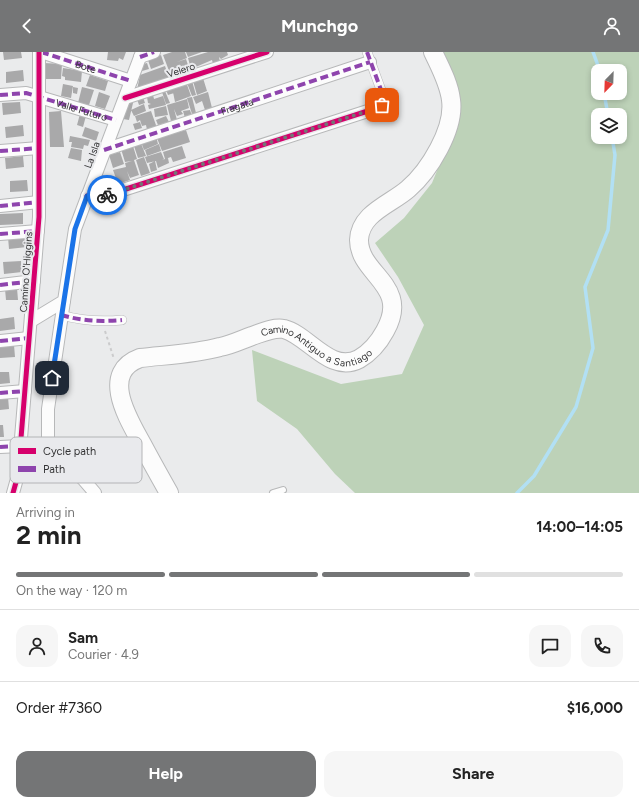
<!DOCTYPE html>
<meta charset="utf-8">
<style>
body{margin:0;font-family:Figtree,sans-serif;background:#f6f6f6;color:#222;height:100vh;display:flex;flex-direction:column;font-size:15px;white-space:nowrap}
*{box-sizing:border-box;margin:0}
p{font-size:13px;color:#767676}
.icon{flex:none;width:22px;height:22px;fill:none;stroke:currentColor;stroke-width:2;stroke-linecap:round;stroke-linejoin:round}
.map{position:relative;height:441px;overflow:hidden}
.side{display:flex;flex-direction:column;background:#fff;flex:1}
.side>*{flex:none}
.needle{width:26px;rotate:203deg}
.fabs{position:absolute;left:591px;top:12px;display:grid;gap:8px}
.fabs a{display:grid;place-items:center;width:36px;height:36px;border-radius:8px;background:#fff;box-shadow:0 2px 6px #0003;font-size:20px}
.pin{position:absolute;display:grid;place-items:center;width:34px;height:34px;color:#fff;margin:-17px;border-radius:8px;box-shadow:0 2px 6px #0006}
.courier{position:absolute;display:grid;place-items:center;width:40px;height:40px;margin:-20px;border:3px solid #1a73e8;border-radius:50%;background:#fff;color:#222;box-shadow:0 1px 5px #0007}
.summary em{font-style:normal;font-weight:700}
.summary div{display:flex;flex-direction:column-reverse}
.summary{display:flex;align-items:center;justify-content:space-between;height:68px;padding:0 16px}
h1{font-size:26px;font-weight:700;line-height:30px}
.bar{display:grid;grid-template-columns:repeat(4,1fr);gap:6px 4px;align-content:center;height:48px;padding:0 16px}
.bar i{height:5px;border-radius:3px;background:#e0e0e0}
.bar .active{background:#747576}
.bar p{grid-column:span 4}
.line{display:flex;align-items:center;gap:10px;padding:0 16px;border-top:1px solid #e0e0e0}
.line div{flex:1}
.round{display:grid;place-items:center;flex:none;width:42px;height:42px;border-radius:12px;background:#f6f6f6}
.cta{display:flex;gap:8px;margin-top:auto;padding:8px 16px}
.cta a{flex:1;height:46px;border-radius:12px;background:#747576;color:#fff;font-size:16px;font-weight:700;line-height:46px;text-align:center}
.cta a+a{background:#f6f6f6;color:#222}
header{display:flex;justify-content:space-between;align-items:center;height:52px;padding:0 16px;background:#747576;color:#fff;font-size:18px;font-weight:700}
.map>svg:first-child{display:block}
</style>
<header><svg class="icon" aria-label="back" viewBox="0 0 24 24"><path d="M15 5l-7 7 7 7"/></svg>Munchgo<svg class="icon" aria-label="person" viewBox="0 0 24 24"><circle cx="12" cy="8" r="4"/><path d="M4 21q1-7 8-7t8 7"/></svg></header>
<div class="map">
<svg width="639" height="441" viewBox="0 0 639 441">
<rect width="100%" height="100%" fill="#eaebec"/>
<path fill="#bdd2b8" fill-rule="evenodd" d="M440,0H639V441H355L335,422L297,377L257,349L252,298L341,332L402,322L424,273L398,225L375,191L404,166L432,131L456,72ZM598,19H620V41H598ZM598,63H620V85H598Z"/>
<g fill="none" stroke-linecap="round" stroke-linejoin="round">
<path stroke="#b2e0f4" stroke-width="3.5" d="M593,0L600,19
M604,41L608,63
M517,441L534,424L576,355L593,296L585,235L608,178L615,103L612,85"/>
</g>
<path fill="#a9a9aa" d="M3,0H21L22,6L4,8Z
M108,0H126L123,8L119,6L118,9L107,8Z
M172,0H185L187,6L177,10L186,7L190,19L171,24L163,3Z
M186,0H202L188,5Z
M208,0H227L228,3L221,7L219,5L220,10L213,12L212,8L191,17L188,6Z
M161,3L164,12L151,17L148,8Z
M44,11L62,12L61,27H45Z
M147,11L149,17L142,19L140,13Z
M165,14L169,26L137,38L140,23Z
M63,16L82,19L81,30L65,28V25L62,24Z
M23,18L24,29L6,31V20Z
M90,23L108,29L105,39L86,34Z
M203,26L207,39L197,43L193,29Z
M192,29L196,43L192,44L187,31Z
M186,30L191,44L175,50L172,35Z
M63,32L73,34L71,46L61,44Z
M73,35L78,36L77,42L73,41Z
M82,35L94,38L89,53L78,51Z
M172,36L174,41L168,43L166,38Z
M165,39L170,51L166,52L162,40Z
M99,40L110,44L105,57L95,54Z
M208,40L212,56L205,58L202,49L196,52L193,45Z
M153,43L154,47L163,44L166,53L149,57L148,53L151,52L148,51L147,45Z
M143,45L145,51L139,53L137,47Z
M192,45L196,61L192,62L187,46Z
M187,47L189,56L181,59L183,62L177,64L174,57L177,68L171,69L167,53Z
M128,49L133,51L129,68L123,67Z
M20,50L21,61L3,63L2,51Z
M144,52L146,59L134,64L131,58Z
M166,54L168,63L155,65L154,57Z
M190,58L192,64L185,66L183,59Z
M61,59L64,95H50L49,60Z
M151,59L157,76L147,78L146,73L142,74L140,68L137,70L135,64Z
M80,62L86,64L83,75L77,73Z
M166,64L169,70L158,73L156,68Z
M140,70L142,76L135,78L133,72Z
M23,73L24,84L6,86L5,75Z
M85,75L99,80L96,89L82,84Z
M186,78L190,90L162,99L157,86Z
M70,84L90,88L88,94L84,93L83,97L71,95L72,90H69Z
M156,84L158,92L144,98L141,90Z
M140,89L146,104L138,106L133,91Z
M159,92L161,99L147,104L145,98Z
M133,94L137,107L134,108L139,123L130,126L127,119L130,128L118,132L113,118L126,115L125,111L132,109L125,110L121,97Z
M182,94L186,106L173,110L171,105L165,107L163,100Z
M71,96L82,98L81,109L68,106Z
M120,100L124,112L113,116L109,103Z
M161,100L164,107L162,108L168,106L169,111L158,116L156,109L147,111L145,105Z
M23,104L24,115L6,117L5,106Z
M144,105L150,121L141,124L136,108Z
M155,109L157,118L151,120L149,112Z
M113,124L115,130L109,132L107,126Z
M27,128L28,139L10,140V129Z
M23,161V172L0,173V162Z
M26,183L27,195L9,197L8,185Z
M21,209L22,220L4,222L3,210Z
M17,236L18,248H6L5,237Z
M14,265L15,277L0,279V267Z
M14,293L15,305L0,306V294Z
M0,320H9L10,331L0,332Z
M8,345L9,357L0,358V346Z
M0,373H3L4,385H0Z"/>
<g fill="none" stroke-linecap="round" stroke-linejoin="round">
<g stroke="#b7b8b9" stroke-width="8">
<path id="service" d="M273,441L283,438"/>
</g>
<g stroke="#b7b8b9" stroke-width="10">
<path id="pedestrian" d="M367,0L384,46L382,53
M61,263C82,269 101,270 122,268"/>
</g>
<g stroke="#b7b8b9" stroke-width="14">
<g id="minor">
<path id="s1" d="M41,0L131,29"/>
<path d="M140,5L154,0"/>
<path d="M0,43L26,41L116,68"/>
<path d="M125,46L267,0"/>
<path id="s2" d="M104,98L370,10"/>
<path d="M0,99L39,96"/>
<path d="M87,144L98,146L374,57L382,53"/>
<path d="M0,154L39,150"/>
<path d="M0,182L38,179"/>
<path d="M0,233L34,229"/>
<path d="M64,249L48,357V395L83,427L95,441"/>
<path d="M31,269L64,249L75,177L142,0"/>
<path d="M0,289L29,286"/>
<path d="M0,341L25,339"/>
<path d="M0,395L21,394"/>
<path d="M13,441L18,423L39,165V0"/>
</g>
</g>
<g stroke="#b7b8b9" stroke-width="20">
<g id="secondary">
<path id="s3" d="M169,441C160,425 151,409 142,392C129,368 99,321 140,306C166,303 194,302 220,295C231,293 241,288 252,284C261,281 273,275 284,277C308,283 330,322 359,307C371,300 378,292 385,279C411,233 359,223 359,188C360,161 391,152 408,137C429,119 455,77 451,48C449,31 440,15 433,0"/>
</g>
</g>
<path stroke="#cbcbcc" stroke-width="2" stroke-dasharray="3 3" stroke-linecap="butt" d="M105,279L114,307"/>
<use href="#service" stroke="#fcfcfc" stroke-width="6"/>
<use href="#pedestrian" stroke="#fcfcfc" stroke-width="9"/>
<use href="#minor" stroke="#fcfcfc" stroke-width="12"/>
<use href="#secondary" stroke="#fcfcfc" stroke-width="18"/>
<g stroke="#8e44ad" stroke-width="4" stroke-dasharray="8 4" stroke-linecap="butt">
<path d="M41,0L131,29"/>
<path d="M367,0L384,46L382,53"/>
<path d="M140,5L154,0"/>
<path id="s4" d="M0,43L26,41L116,68"/>
<path d="M104,98L370,10"/>
<path d="M0,99L39,96"/>
<path d="M0,154L39,150"/>
<path d="M0,182L38,179"/>
<path d="M0,233L34,229"/>
<path d="M61,263C82,269 101,270 122,268"/>
<path d="M0,289L29,286"/>
<path d="M0,341L25,339"/>
<path d="M0,395L21,394"/>
</g>
<g stroke="#e9eaed" stroke-width="8">
<path id="cycleway" d="M125,46L267,0
M87,144L98,146L374,57L382,53
M13,441L18,423L39,165V0"/>
</g>
<use href="#cycleway" stroke="#d6006c" stroke-width="5"/>
</g>
<g fill="none" stroke-linecap="round" stroke-linejoin="round">
<path stroke="#747576" stroke-width="4" stroke-dasharray="0 7.2" d="M107,143L374,57L382,53"/>
<path stroke="#1a73e8" stroke-width="5" d="M52,326L75,177L87,144L98,146L107,143"/>
</g>
<g text-anchor="middle" dominant-baseline="central" stroke-width="4" stroke-linejoin="round" paint-order="stroke">
<g font-size="10" fill="#353536" stroke="#e9eaed">
<text stroke="none"><textPath href="#s1" startOffset="47">Bote</textPath></text>
<text transform="translate(181 18) rotate(-18)">Velero</text>
<text stroke="none"><textPath href="#s2" startOffset="140">Fragata</textPath></text>
<text stroke="none"><textPath href="#s4" startOffset="84">Valle Futuro</textPath></text>
<text transform="translate(92 103) rotate(-70)">La Isla</text>
<text transform="translate(26 220) rotate(-86)">Camino O'Higgins</text>
<text stroke="none"><textPath href="#s3" startOffset="342">Camino Antiguo a Santiago</textPath></text>
</g>
</g>
<rect x="10" y="385" width="132" height="46" rx="6" fill="#e9eaed" stroke="#b3b4b6" stroke-width="1"/>
<rect x="18" y="396" width="18" height="6" fill="#d6006c"/>
<rect x="18" y="414" width="18" height="6" fill="#8e44ad"/>
<g font-size="11" fill="#353536">
<text x="43" y="403">Cycle path</text>
<text x="43" y="421">Path</text>
</g>
</svg>
<div class="fabs">
<a><svg class="needle" viewBox="-14 -14 28 28"><path d="M0-13l5 13h-10z" fill="#e53935"/><path d="M0 13l5-13h-10z" fill="#767676"/></svg></a>
<a><svg class="icon" aria-label="layers" viewBox="0 0 24 24"><path d="M12 4l9 5-9 5-9-5zM3 14l9 5 9-5"/></svg></a>
</div>
<div class="pin" style="left:382px;top:53px;background:#ea580c"><svg class="icon" aria-label="bag" viewBox="0 0 24 24"><path d="M5 8h14l-1 12H6zM9 8a3 3 0 0 1 6 0"/></svg></div>
<div class="pin" style="left:52px;top:326px;background:#1f2937"><svg class="icon" aria-label="home" viewBox="0 0 24 24"><path d="M3 11l9-7 9 7M6 9v11h12V9"/></svg></div>
<div class="courier" style="left:107px;top:143px"><svg class="icon" aria-label="bike" viewBox="0 0 24 24"><circle cx="6" cy="16" r="4"/><circle cx="18" cy="16" r="4"/><path d="M6 16l4-8h5l3 8M10 8l3 8H6M13 5h3"/></svg></div>
</div>
<section class="side">
<div class="summary"><div><h1>2 min</h1><p>Arriving in</p></div><em>14:00–14:05</em></div>
<div class="bar"><i class="active"></i><i class="active"></i><i class="active"></i><i></i><p>On the way · 120 m</p></div>
<div class="line" style="height:72px"><a class="round"><svg class="icon" aria-label="person" viewBox="0 0 24 24"><circle cx="12" cy="8" r="4"/><path d="M4 21q1-7 8-7t8 7"/></svg></a><div><b>Sam</b><p>Courier · 4.9</p></div><a class="round"><svg class="icon" aria-label="chat" viewBox="0 0 24 24"><path d="M4 5h16v11H9l-5 4z"/></svg></a><a class="round"><svg class="icon" aria-label="phone" viewBox="0 0 24 24"><path d="M5 4h4l2 5-3 2q2 4 5 5l2-3 5 2v4C11 20 4 13 5 4z"/></svg></a></div>
<div class="line" style="height:52px"><div>Order #7360</div><b>$16,000</b></div>
<div class="cta"><a>Help</a><a>Share</a></div>
</section>
